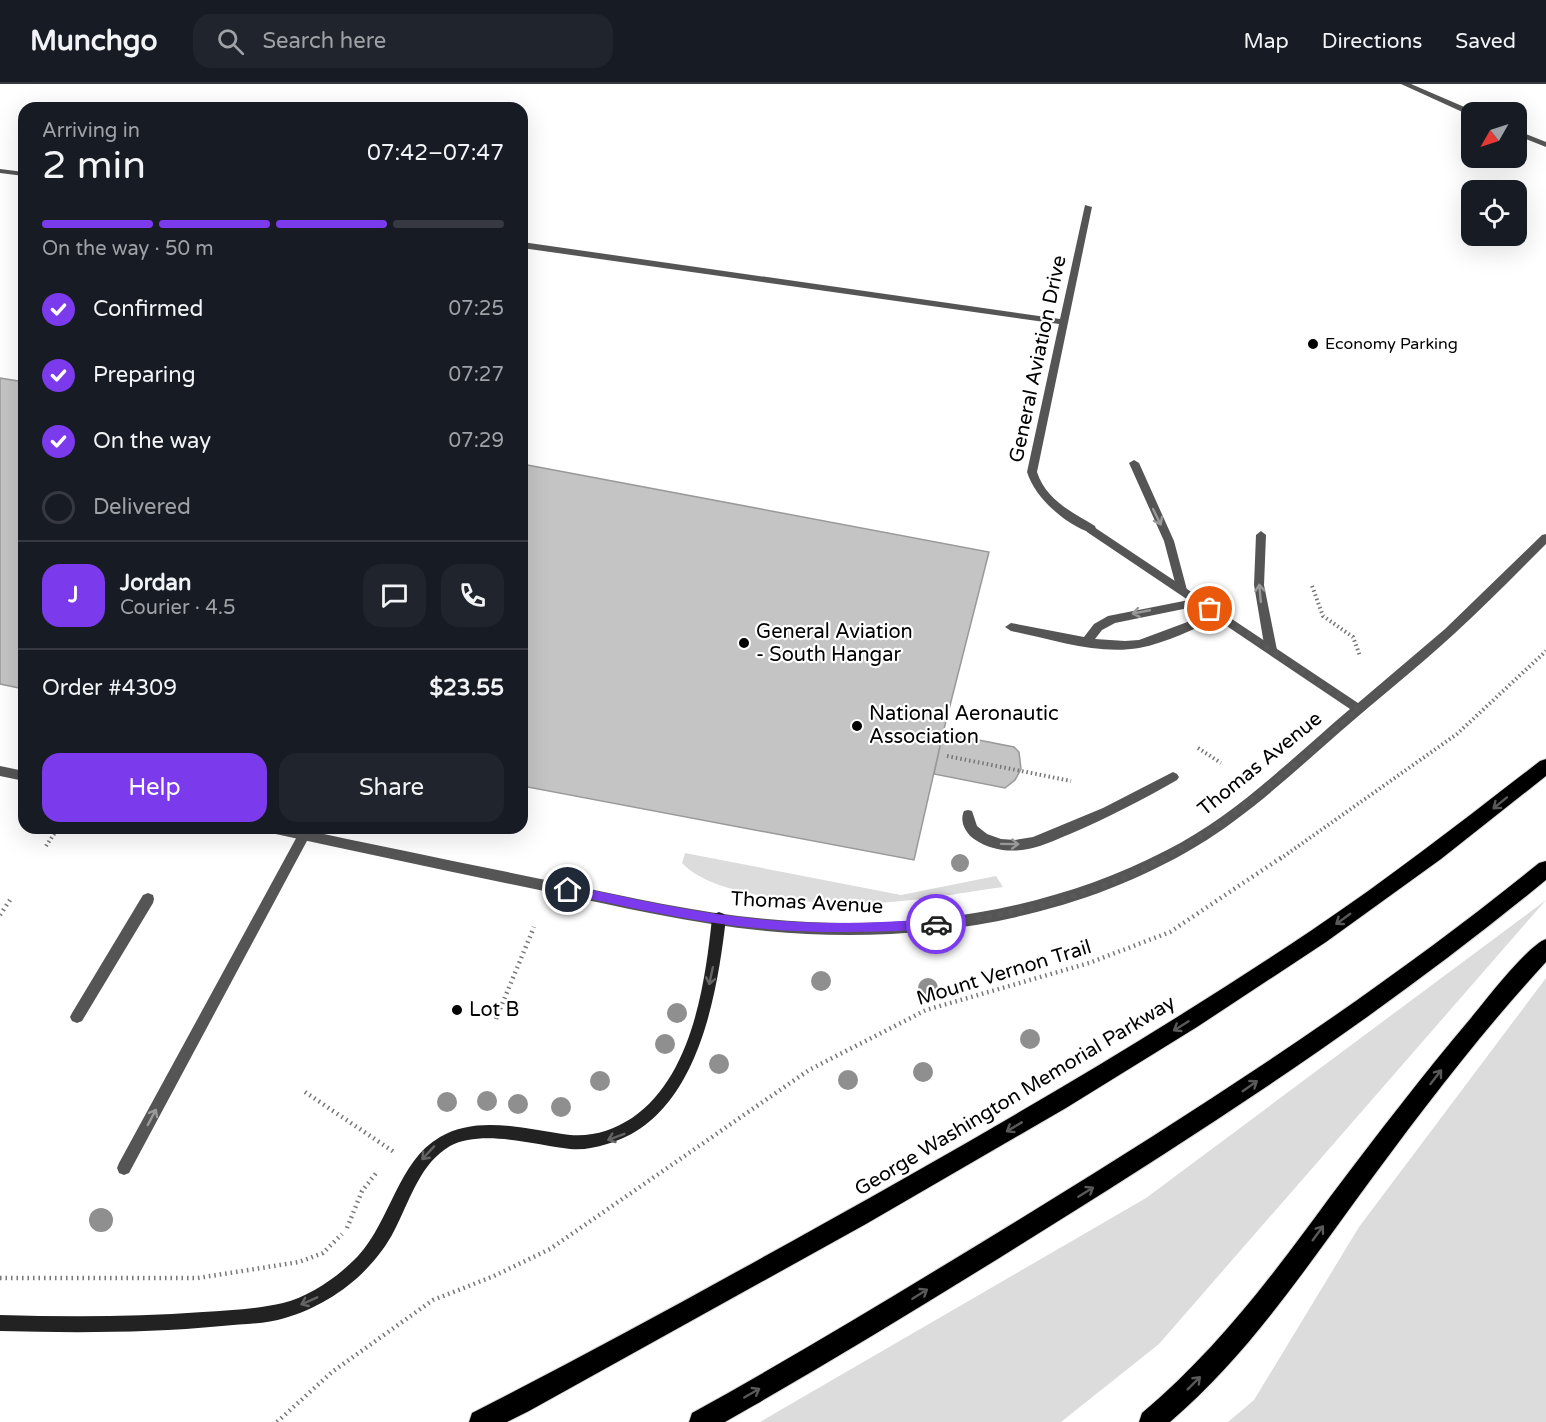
<!DOCTYPE html>
<meta charset="utf-8">
<style>
body{margin:0;font-family:"Varela Round",sans-serif;background:#20242c;color:#f1f3f6;height:100vh;display:flex;flex-direction:column;font-size:22px;white-space:nowrap}
*{box-sizing:border-box;margin:0}
p{font-size:20px;color:#9ea1a6}
.icon{flex:none;width:33px;height:33px;fill:none;stroke:currentColor;stroke-width:2;stroke-linecap:round;stroke-linejoin:round}
.map{position:relative;flex:1;overflow:hidden}
.panel{position:absolute;left:18px;top:18px;width:510px;height:732px;display:flex;flex-direction:column;background:#171b24;border-radius:18px;box-shadow:0 6px 24px #0002}
.panel>*{flex:none}
.needle{width:39px;rotate:231deg}
.tools{position:absolute;left:1461px;top:18px;display:grid;gap:12px}
.tools a{display:grid;place-items:center;width:66px;height:66px;border-radius:12px;background:#171b24;box-shadow:0 6px 24px #0002;font-size:30px}
.pin{position:absolute;display:grid;place-items:center;width:51px;height:51px;color:#fff;margin:-26px;border:3px solid #fff;border-radius:50%;box-shadow:0 2px 6px #0007}
.courier{position:absolute;display:grid;place-items:center;width:60px;height:60px;margin:-30px;border:4px solid #7c3aed;border-radius:50%;background:#fff;color:#222;box-shadow:0 2px 8px #0007}
.summary em{font-style:normal;font-weight:600}
.summary div{display:flex;flex-direction:column-reverse}
.summary{display:flex;align-items:center;justify-content:space-between;height:102px;padding:0 24px}
h1{font-size:39px;font-weight:600;line-height:45px}
.bar{display:grid;grid-template-columns:repeat(4,1fr);gap:9px 6px;align-content:center;height:72px;padding:0 24px}
.bar i{height:8px;border-radius:4px;background:#363941}
.bar .active{background:#7c3aed}
.bar p{grid-column:span 4}
.line{display:flex;align-items:center;gap:15px;padding:0 24px;border-top:2px solid #363941}
.line div{flex:1}
.round{display:grid;place-items:center;flex:none;width:63px;height:63px;border-radius:18px;background:#20242c}
ol{padding:0 24px;list-style:none}
li{display:flex;align-items:center;gap:18px;height:66px}
li p{margin-inline-start:auto}
li .icon{padding:6px;border-radius:50%;background:#7c3aed;color:#fff;stroke-width:4}
li:last-child{color:#9ea1a6}
li i{width:33px;height:33px;border:3px solid #363941;border-radius:50%}
.button{display:flex;gap:12px;margin-top:auto;padding:12px 24px}
.button a{flex:1;height:69px;border-radius:18px;background:#7c3aed;color:#fff;font-size:24px;font-weight:600;line-height:69px;text-align:center}
.button a+a{background:#20242c;color:#f1f3f6}
header{display:flex;align-items:center;gap:36px;box-sizing:border-box;height:84px;padding:0 30px;background:#171b24;border-bottom:2px solid #363941}
header strong{font-size:28px}
nav{display:flex;gap:33px;margin-inline-start:auto;font-size:21px}
.search{width:420px;height:54px;background:#20242c;display:flex;align-items:center;gap:15px;box-sizing:border-box;padding:0 21px;border-radius:18px;color:#9ea1a6;font-size:22px}
.map>svg:first-child{display:block}
</style>
<header>
<strong>Munchgo</strong>
<div class="search"><svg class="icon" aria-label="search" viewBox="0 0 24 24"><circle cx="10" cy="10" r="6"/><path d="M15 15l6 6"/></svg>Search here</div>
<nav><a>Map</a><a>Directions</a><a>Saved</a></nav>
</header>
<div class="map">
<svg width="1546" height="1338" viewBox="0 0 1546 1338">
<rect width="100%" height="100%" fill="#fff"/>
<path fill="#dcdcdc" d="M685,769L901,811L996,792L1003,803C960,809 918,817 875,819C826,821 716,816 682,779Z
M1546,816L1159,1260L1061,1338H760L1146,1114Z
M1546,894V1338H1228L1254,1316L1359,1143Z"/>
<path fill="#c4c4c4" stroke="#999" stroke-width="1.5" d="M0,294L24,298V605L0,600Z
M0,294L24,298V605L0,600Z
M522,380L989,468L943,649L914,776L522,702Z
M943,649L1014,663L1019,668L1021,685L1015,696L1005,704L934,690Z"/>
<g fill="none" stroke-linecap="round" stroke-linejoin="round">
<g stroke="#dbdbdb" stroke-width="2">
<path id="highway" d="M1546,675V692L1441,775L1326,858L1197,943L1066,1024L866,1140L529,1327L507,1338H469L472,1329C590,1269 706,1205 821,1141C988,1048 1154,952 1312,846C1391,793 1465,735 1540,677Z
M1546,777V796C1391,924 1222,1035 1052,1141C953,1203 854,1264 753,1322L725,1338H689L692,1329C808,1265 920,1196 1033,1127C1207,1020 1380,908 1539,779Z
M1546,855V878C1477,953 1416,1034 1356,1116C1299,1194 1244,1275 1170,1338H1139L1142,1329C1216,1267 1273,1191 1330,1113C1376,1052 1422,992 1471,934C1486,916 1527,862 1546,855Z"/>
</g>
<path stroke="#777" stroke-width="4" stroke-dasharray="1.5 3" stroke-linecap="butt" d="M1312,502L1323,532L1353,553L1360,572
M1198,664L1221,679
M947,672L1071,697
M46,762L58,744
M1280,775L1457,650L1546,567"/>
<path stroke="#777" stroke-width="4.5" stroke-dasharray="1.5 4" stroke-linecap="butt" d="M0,831L12,813
M496,935L534,843
M305,1008L394,1068
M347,1144L362,1107L377,1088
M0,1194H198L299,1178L323,1169L342,1150
M277,1338L332,1288L433,1216L494,1192L550,1165L809,986L926,926L1089,879L1170,848L1282,773"/>
<path fill="#555" fill-rule="evenodd" d="M1401,0H1411L1476,28L1469,31Z
M1516,46L1546,58V63L1516,51Z
M0,85L24,88V92L0,89Z
M1085,121L1092,123L1037,388C1046,416 1072,428 1095,442L1096,445L1095,448L1091,449C1065,440 1035,414 1027,388L1059,240L522,164V158L1060,235Z
M1134,376L1139,379L1174,457L1187,506L1186,509H1178L1177,506L1164,457L1129,379Z
M1261,447L1266,451L1264,501L1277,566L1271,570L1265,566L1254,501L1256,451Z
M1199,514L1205,518L1203,521L1115,539L1102,546L1095,555L1125,557L1139,556L1217,527L1223,531L1221,534C1194,544 1167,559 1139,564C1097,571 1051,555 1011,547L1005,543L1011,539L1084,553L1094,540L1108,532Z
M1173,688L1177,690L1179,693L1177,696C1142,716 1107,734 1070,750C1055,756 1039,764 1022,766C1006,768 988,765 974,755C966,749 959,738 964,727L968,726L972,727L977,742L987,750L1001,755L1015,756L1033,753L1103,724Z
M304,746L308,747L310,751L308,755L129,1089L124,1091L119,1089L117,1084L119,1079L300,747Z
M148,809L153,811L154,815L153,819L82,937L77,939L72,937L70,933L72,929L143,811Z"/>
<path fill="#555" fill-rule="evenodd" d="M1091,441L1358,619L1445,545L1542,451L1546,450V460C1516,490 1486,521 1454,550C1418,583 1379,614 1341,647C1295,687 1250,730 1197,762C1069,839 913,861 766,847C693,840 621,823 549,808C456,789 364,769 271,749L267,748L265,744H296C384,763 473,781 561,799C629,813 697,829 767,835C904,848 1044,830 1167,766C1236,731 1291,675 1350,625L1087,448L1086,445L1087,442Z
M0,682L24,687V697L0,692Z"/>
<path fill="#222" fill-rule="evenodd" d="M719,828L724,830L726,834C717,913 697,1035 607,1060C594,1064 584,1066 570,1065C534,1061 483,1045 450,1062C421,1079 411,1113 397,1141C390,1156 381,1169 370,1181C348,1206 316,1225 285,1234C266,1240 243,1240 222,1242C149,1249 74,1249 0,1247V1231C68,1233 135,1233 203,1228C229,1226 258,1225 283,1219C311,1212 339,1192 358,1172C391,1136 398,1077 440,1053C479,1030 528,1046 570,1051C593,1053 613,1046 632,1034C692,993 705,901 712,834L714,830Z"/>
<use href="#highway" fill="#000" fill-rule="evenodd"/>
</g>
<g fill="#8f8f8f">
<circle cx="960" cy="779" r="9"/>
<circle cx="821" cy="897" r="10"/>
<circle cx="928" cy="904" r="10"/>
<circle cx="677" cy="929" r="10"/>
<circle cx="1030" cy="955" r="10"/>
<circle cx="665" cy="960" r="10"/>
<circle cx="719" cy="980" r="10"/>
<circle cx="923" cy="988" r="10"/>
<circle cx="848" cy="996" r="10"/>
<circle cx="600" cy="997" r="10"/>
<circle cx="487" cy="1017" r="10"/>
<circle cx="447" cy="1018" r="10"/>
<circle cx="518" cy="1020" r="10"/>
<circle cx="561" cy="1023" r="10"/>
<circle cx="101" cy="1136" r="12"/>
</g>
<defs><path id="oneway-shaft" d="M-6 0H5M1.5-3L5.5 0L1.5 3" fill="none" stroke-width="1.6" stroke-linecap="round" stroke-linejoin="round" transform="scale(1.5)"/></defs>
<g stroke="#999">
<use href="#oneway-shaft" transform="translate(1157 433) rotate(64)"/>
<use href="#oneway-shaft" transform="translate(1260 509) rotate(-95)"/>
<use href="#oneway-shaft" transform="translate(1141 528) rotate(169)"/>
<use href="#oneway-shaft" transform="translate(1010 760) rotate(1)"/>
<use href="#oneway-shaft" transform="translate(152 1033) rotate(-62)"/>
</g>
<g stroke="#595959">
<use href="#oneway-shaft" transform="translate(1500 719) rotate(141)"/>
<use href="#oneway-shaft" transform="translate(1343 835) rotate(144)"/>
<use href="#oneway-shaft" transform="translate(1181 942) rotate(148)"/>
<use href="#oneway-shaft" transform="translate(1436 993) rotate(-52)"/>
<use href="#oneway-shaft" transform="translate(1250 1002) rotate(-35)"/>
<use href="#oneway-shaft" transform="translate(1014 1043) rotate(149)"/>
<use href="#oneway-shaft" transform="translate(1086 1108) rotate(-32)"/>
<use href="#oneway-shaft" transform="translate(1318 1149) rotate(-54)"/>
<use href="#oneway-shaft" transform="translate(920 1210) rotate(-32)"/>
<use href="#oneway-shaft" transform="translate(1194 1299) rotate(-45)"/>
<use href="#oneway-shaft" transform="translate(752 1309) rotate(-30)"/>
</g>
<g stroke="#646464">
<use href="#oneway-shaft" transform="translate(711 892) rotate(102)"/>
<use href="#oneway-shaft" transform="translate(616 1053) rotate(159)"/>
<use href="#oneway-shaft" transform="translate(428 1069) rotate(133)"/>
<use href="#oneway-shaft" transform="translate(309 1217) rotate(156)"/>
</g>
<path fill="#7c3aed" d="M568,801C633,815 700,830 767,836C823,841 880,839 936,835L941,840L936,845C880,848 823,850 767,845C700,840 633,824 568,810L563,806Z"/>
<g fill="none" stroke-linecap="round" stroke-linejoin="round">
<path stroke="#595959" stroke-width="6" stroke-dasharray="0 10.8" d="M936,840C1014,832 1108,808 1175,768C1242,729 1300,676 1358,625L1210,525"/>
</g>
<g fill="#000" stroke="#fff" stroke-width="2">
<circle cx="1313" cy="260" r="6"/>
<circle cx="744" cy="559" r="6"/>
<circle cx="857" cy="642" r="6"/>
<circle cx="457" cy="926" r="6"/>
</g>
<g text-anchor="middle" dominant-baseline="central" stroke-width="4.5" stroke-linejoin="round" paint-order="stroke">
<g font-size="16" fill="#000" stroke="#fff" text-anchor="start">
<text x="1325" y="260">Economy Parking</text>
</g>
<g font-size="20" fill="#000" stroke="#fff">
<text transform="translate(1038 275) rotate(-78)">General Aviation Drive</text>
<text transform="translate(1260 680) rotate(-39)">Thomas Avenue</text>
<text transform="translate(807 819) rotate(3)">Thomas Avenue</text>
<text transform="translate(1004 889) rotate(-17)">Mount Vernon Trail</text>
<text transform="translate(1015 1012) rotate(-31)">George Washington Memorial Parkway</text>
</g>
<g font-size="20" fill="#000" stroke="#fff" text-anchor="start">
<text x="756" y="548">General Aviation<tspan x="756" dy="23">- South Hangar</tspan></text>
<text x="869" y="630">National Aeronautic<tspan x="869" dy="23">Association</tspan></text>
<text x="469" y="926">Lot B</text>
</g>
</g>
</svg>
<div class="tools">
<a><svg class="needle" viewBox="-14 -14 28 28"><path d="M0-13l5 13h-10z" fill="#e53935"/><path d="M0 13l5-13h-10z" fill="#9ea1a6"/></svg></a>
<a><svg class="icon" aria-label="locate" viewBox="0 0 24 24"><circle cx="12" cy="12" r="6"/><path d="M12 2v4M12 18v4M2 12h4M18 12h4"/></svg></a>
</div>
<div class="pin" style="left:1210px;top:525px;background:#ea580c"><svg class="icon" aria-label="bag" viewBox="0 0 24 24"><path d="M5 8h14l-1 12H6zM9 8a3 3 0 0 1 6 0"/></svg></div>
<div class="pin" style="left:568px;top:806px;background:#1f2937"><svg class="icon" aria-label="home" viewBox="0 0 24 24"><path d="M3 11l9-7 9 7M6 9v11h12V9"/></svg></div>
<div class="courier" style="left:936px;top:840px"><svg class="icon" aria-label="car" viewBox="0 0 24 24"><path d="M5 17H2v-5l4-1 3-4h7l3 4 3 1v5h-3M9 17h6M6 11h13"/><circle cx="7" cy="17" r="2"/><circle cx="17" cy="17" r="2"/></svg></div>
<section class="panel">
<div class="summary"><div><h1>2 min</h1><p>Arriving in</p></div><em>07:42–07:47</em></div>
<div class="bar"><i class="active"></i><i class="active"></i><i class="active"></i><i></i><p>On the way · 50 m</p></div>
<ol>
<li><svg class="icon" aria-label="check" viewBox="0 0 24 24"><path d="M5 12l5 5 9-10"/></svg>Confirmed<p>07:25</p></li>
<li><svg class="icon" aria-label="check" viewBox="0 0 24 24"><path d="M5 12l5 5 9-10"/></svg>Preparing<p>07:27</p></li>
<li><svg class="icon" aria-label="check" viewBox="0 0 24 24"><path d="M5 12l5 5 9-10"/></svg>On the way<p>07:29</p></li>
<li><i></i>Delivered</li>
</ol>
<div class="line" style="height:108px"><b class="round" style="background:#7c3aed;color:#fff">J</b><div><b>Jordan</b><p>Courier · 4.5</p></div><a class="round"><svg class="icon" aria-label="chat" viewBox="0 0 24 24"><path d="M4 5h16v11H9l-5 4z"/></svg></a><a class="round"><svg class="icon" aria-label="phone" viewBox="0 0 24 24"><path d="M5 4h4l2 5-3 2q2 4 5 5l2-3 5 2v4C11 20 4 13 5 4z"/></svg></a></div>
<div class="line" style="height:78px"><div>Order #4309</div><b>$23.55</b></div>
<div class="button"><a>Help</a><a>Share</a></div>
</section>
</div>
